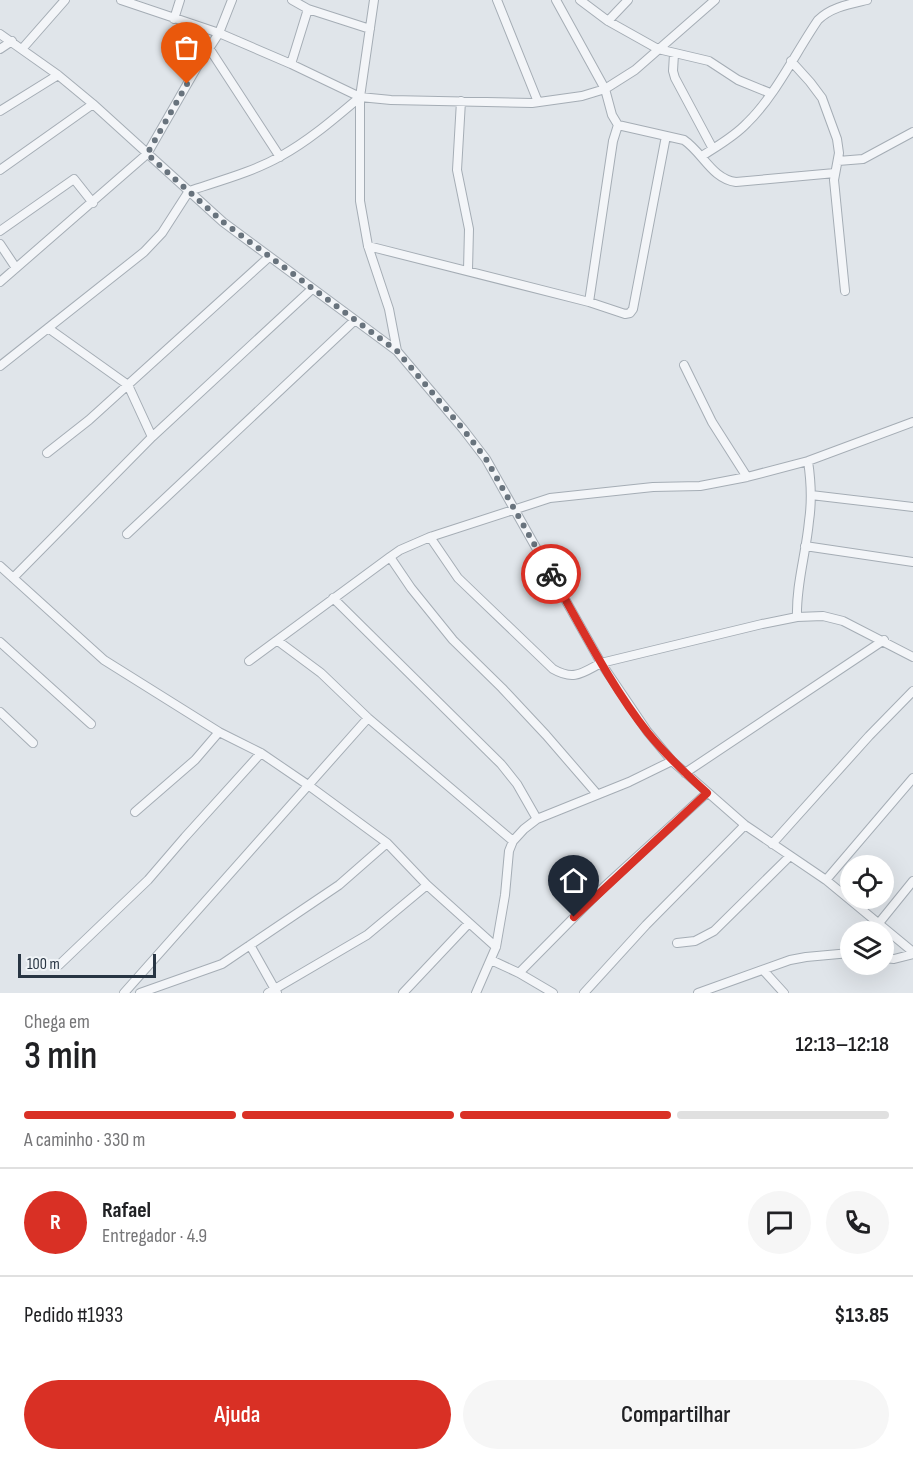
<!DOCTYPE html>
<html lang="pt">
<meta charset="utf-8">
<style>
body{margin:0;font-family:"Sofia Sans Condensed",sans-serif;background:#f6f6f6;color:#202124;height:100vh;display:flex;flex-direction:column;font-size:22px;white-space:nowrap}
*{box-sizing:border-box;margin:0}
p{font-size:20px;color:#757577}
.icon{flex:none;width:33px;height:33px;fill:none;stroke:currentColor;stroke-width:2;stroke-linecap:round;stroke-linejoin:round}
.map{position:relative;height:993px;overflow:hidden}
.details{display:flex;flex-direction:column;background:#fff;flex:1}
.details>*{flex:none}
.buttons{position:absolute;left:840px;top:855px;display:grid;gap:12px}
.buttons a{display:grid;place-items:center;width:54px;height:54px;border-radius:50%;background:#fff;box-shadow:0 6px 24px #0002;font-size:30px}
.scale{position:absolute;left:18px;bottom:15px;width:138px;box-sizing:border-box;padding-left:6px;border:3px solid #283543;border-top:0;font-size:16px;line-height:21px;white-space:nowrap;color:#283543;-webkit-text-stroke:4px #f0f4f7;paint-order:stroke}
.pin{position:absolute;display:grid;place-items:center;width:51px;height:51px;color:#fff;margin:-62px -26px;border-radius:50% 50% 50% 0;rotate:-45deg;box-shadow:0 0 6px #0007}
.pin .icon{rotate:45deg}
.courier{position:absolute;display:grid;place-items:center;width:60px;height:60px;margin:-30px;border:4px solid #d93025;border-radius:50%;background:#fff;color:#222;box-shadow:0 2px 8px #0007}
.headline em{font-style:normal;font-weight:600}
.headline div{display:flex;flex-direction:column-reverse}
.headline{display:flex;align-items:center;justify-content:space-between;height:102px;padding:0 24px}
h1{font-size:39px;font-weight:600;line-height:45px}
.bar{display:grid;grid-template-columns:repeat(4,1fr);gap:9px 6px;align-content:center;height:72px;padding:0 24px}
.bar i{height:8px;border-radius:4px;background:#e0e0e0}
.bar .active{background:#d93025}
.bar p{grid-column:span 4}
.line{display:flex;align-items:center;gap:15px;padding:0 24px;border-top:2px solid #e0e0e0}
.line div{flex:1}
.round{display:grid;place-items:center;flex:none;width:63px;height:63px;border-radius:32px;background:#f6f6f6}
.cta{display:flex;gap:12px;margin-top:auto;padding:12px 24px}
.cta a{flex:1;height:69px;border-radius:36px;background:#d93025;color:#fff;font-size:24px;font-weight:600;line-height:69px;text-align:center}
.cta a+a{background:#f6f6f6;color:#202124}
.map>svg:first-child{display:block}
</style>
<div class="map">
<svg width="913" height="993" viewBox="0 0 913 993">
<rect width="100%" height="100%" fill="#e0e5ea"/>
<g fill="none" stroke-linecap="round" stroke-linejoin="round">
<g stroke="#a5adb5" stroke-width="10">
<path id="minor" d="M121,0L219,33L291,64L360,97L391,100L532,103L582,96L605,89L635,70L715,0
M292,0L308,9L370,29
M374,0L360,97V201L368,246L389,309L397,351L463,429L486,459L601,663L647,731L672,761L745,825L826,880L913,952
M497,0L538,102
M580,0L608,21L658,49L709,61L738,80L770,93
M174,19L180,0
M608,21L628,0
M0,34L58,75L93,104L223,222L397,351
M209,48L280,157
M0,49L12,41
M22,49L65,0
M674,54L673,71L675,78L713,149
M791,61L810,82L822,98L837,139L839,153L834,180L845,291
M291,64L308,9
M461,101L457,170L469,229L468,270
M0,111L58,75
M618,125L684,140C703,153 712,179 736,182L835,173
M702,156C717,146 734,137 747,123C775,96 796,52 818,20C831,7 850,4 867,0
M838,161L863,159L913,132
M0,170L93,104
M0,231L74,179L93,203
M0,244L16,268
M368,246L589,302L613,141L618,125L612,115L605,89L556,0
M0,282L147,154L197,67L219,33L232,0
M589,302L625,314L630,313L633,309L666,136
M48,328L128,385L152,437
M684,365L712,422L747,477
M0,366L144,252L162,233L189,191C219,181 253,172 281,156C310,140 335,118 360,97
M47,453L89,420L269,257
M811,495L913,507
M127,534L355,320
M430,537L458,578L553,669C574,681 582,673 601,663L762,624L797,617L823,616L843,621L913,657
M805,546L913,562
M390,557L411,588L453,640L502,688L546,735L597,794
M0,566L104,660L219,732L261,753L308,785L387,843L427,885L496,947
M13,578L152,437L312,289
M333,598L501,764L517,784L537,819
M797,617C796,584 806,554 809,521C812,501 811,481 808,461
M278,641L321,673L368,718L513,841
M0,642L91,724
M249,661L390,557L400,550L430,537L550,498L653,487L700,486L747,477L808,461L913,422
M0,712L33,743
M685,773L884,640
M135,812L195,760L219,732
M772,844L869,736L913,691
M826,880L913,778
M879,923L913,881
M677,943L695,941L714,931L789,857
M250,945L277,993
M884,958L894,959L913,954
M491,960L519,973L553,993
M59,965L148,880L185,837L261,753
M763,970L784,993
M519,973L604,887L707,793
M124,993L368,718
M140,993L222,964L339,885L387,843
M268,993L367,935L427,885
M403,993L469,923
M476,993L496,947L505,895L509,851L513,841L524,829L537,819L629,782L672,761
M584,993L646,925L745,825
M698,993L790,960L806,957L850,953"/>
</g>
<use href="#minor" stroke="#f3f5f8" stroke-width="8"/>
</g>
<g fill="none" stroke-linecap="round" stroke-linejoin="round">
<path stroke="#68737d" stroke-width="6" stroke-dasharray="0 10.8" d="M187,84L147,154L223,222L397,351L463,429L486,459L551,574"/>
<path stroke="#d93025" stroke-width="8" d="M551,574C582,628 610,685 648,733C666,755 686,774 707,793L574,917"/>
</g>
</svg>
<div class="buttons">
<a><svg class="icon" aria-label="locate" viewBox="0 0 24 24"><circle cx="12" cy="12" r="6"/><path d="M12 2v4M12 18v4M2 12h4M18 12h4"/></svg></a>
<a><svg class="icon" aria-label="layers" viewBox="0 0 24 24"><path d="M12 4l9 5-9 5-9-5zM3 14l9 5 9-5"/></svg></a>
</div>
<div class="scale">100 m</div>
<div class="pin" style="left:187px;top:84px;background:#ea580c"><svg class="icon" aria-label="bag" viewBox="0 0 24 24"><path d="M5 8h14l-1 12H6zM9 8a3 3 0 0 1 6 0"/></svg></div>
<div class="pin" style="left:574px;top:917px;background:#1f2937"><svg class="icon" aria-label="home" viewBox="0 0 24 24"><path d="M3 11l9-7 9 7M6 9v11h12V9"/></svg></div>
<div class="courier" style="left:551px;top:574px"><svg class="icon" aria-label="bike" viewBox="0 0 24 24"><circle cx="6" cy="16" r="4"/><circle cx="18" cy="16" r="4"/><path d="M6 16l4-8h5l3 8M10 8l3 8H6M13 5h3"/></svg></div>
</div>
<section class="details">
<div class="headline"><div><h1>3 min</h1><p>Chega em</p></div><em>12:13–12:18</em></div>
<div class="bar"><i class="active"></i><i class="active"></i><i class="active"></i><i></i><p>A caminho · 330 m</p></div>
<div class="line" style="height:108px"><b class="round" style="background:#d93025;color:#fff">R</b><div><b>Rafael</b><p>Entregador · 4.9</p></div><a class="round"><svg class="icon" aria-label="chat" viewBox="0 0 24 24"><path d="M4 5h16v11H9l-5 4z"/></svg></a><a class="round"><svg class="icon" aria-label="phone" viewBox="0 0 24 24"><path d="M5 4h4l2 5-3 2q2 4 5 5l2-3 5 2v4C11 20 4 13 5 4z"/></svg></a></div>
<div class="line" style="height:78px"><div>Pedido #1933</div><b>$13.85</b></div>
<div class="cta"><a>Ajuda</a><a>Compartilhar</a></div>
</section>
